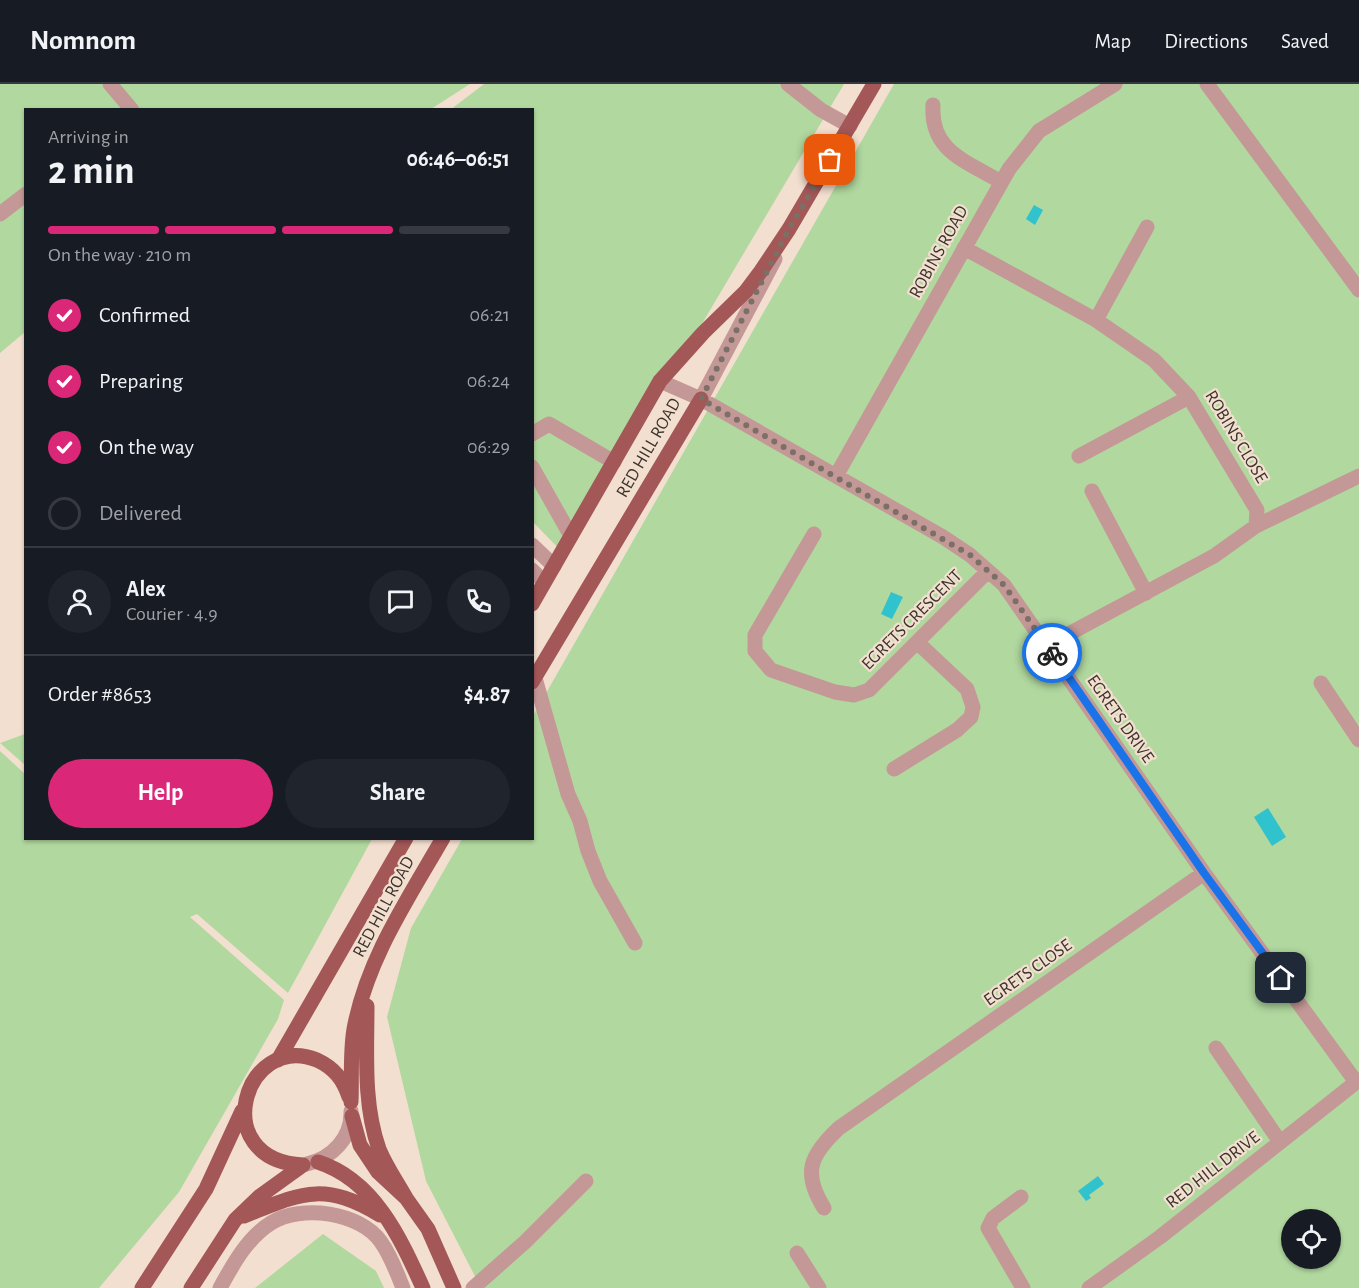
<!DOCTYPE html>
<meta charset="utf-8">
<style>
body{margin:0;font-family:"Alegreya Sans",sans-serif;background:#20242c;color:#f1f3f6;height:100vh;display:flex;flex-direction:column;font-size:22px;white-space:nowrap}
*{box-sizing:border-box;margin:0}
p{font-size:20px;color:#9ea1a6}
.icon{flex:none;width:33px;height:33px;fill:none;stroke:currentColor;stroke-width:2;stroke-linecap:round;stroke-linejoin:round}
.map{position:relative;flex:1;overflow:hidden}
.side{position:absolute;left:24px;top:24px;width:510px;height:732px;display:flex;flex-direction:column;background:#171b24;border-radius:0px;box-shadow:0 2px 4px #0004}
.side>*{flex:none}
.buttons{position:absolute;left:1281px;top:1125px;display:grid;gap:12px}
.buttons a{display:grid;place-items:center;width:60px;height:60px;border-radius:50%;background:#171b24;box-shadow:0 2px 4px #0004;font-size:30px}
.pin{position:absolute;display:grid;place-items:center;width:51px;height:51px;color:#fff;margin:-26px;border-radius:12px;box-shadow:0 3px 9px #0006}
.courier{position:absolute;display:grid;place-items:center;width:60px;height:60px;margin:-30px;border:4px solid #1a73e8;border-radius:50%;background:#fff;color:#222;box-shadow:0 2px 8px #0007}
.overview em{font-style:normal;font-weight:600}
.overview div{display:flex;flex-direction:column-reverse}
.overview{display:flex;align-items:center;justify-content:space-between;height:102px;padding:0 24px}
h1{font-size:39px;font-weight:600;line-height:45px}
.bar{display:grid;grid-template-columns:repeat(4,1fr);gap:9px 6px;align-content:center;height:72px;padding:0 24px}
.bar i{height:8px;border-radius:4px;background:#363941}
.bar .on{background:#db2777}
.bar p{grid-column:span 4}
.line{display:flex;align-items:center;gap:15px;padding:0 24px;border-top:2px solid #363941}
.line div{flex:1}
.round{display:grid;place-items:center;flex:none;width:63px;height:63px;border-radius:32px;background:#20242c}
ol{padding:0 24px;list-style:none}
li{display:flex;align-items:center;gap:18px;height:66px}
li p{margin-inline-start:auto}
li .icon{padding:6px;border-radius:50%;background:#db2777;color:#fff;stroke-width:4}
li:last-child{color:#9ea1a6}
li i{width:33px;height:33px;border:3px solid #363941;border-radius:50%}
.action{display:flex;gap:12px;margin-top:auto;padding:12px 24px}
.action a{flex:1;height:69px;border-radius:36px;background:#db2777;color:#fff;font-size:24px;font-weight:600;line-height:69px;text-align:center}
.action a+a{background:#20242c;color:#f1f3f6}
header{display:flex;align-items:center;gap:36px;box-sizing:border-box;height:84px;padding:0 30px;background:#171b24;border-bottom:2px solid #363941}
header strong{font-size:28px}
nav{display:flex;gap:33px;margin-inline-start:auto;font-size:21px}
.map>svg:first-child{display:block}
</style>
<header>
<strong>Nomnom</strong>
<nav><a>Map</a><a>Directions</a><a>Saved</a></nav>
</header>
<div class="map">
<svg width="1359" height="1204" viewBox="0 0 1359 1204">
<rect width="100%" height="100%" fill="#f3dfcf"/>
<path fill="#b1d89f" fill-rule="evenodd" d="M0,0H470L431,25L26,26L25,248L0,269Z
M484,0H844L565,471L533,438L532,26H450Z
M894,0H1359V1204H481L426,1097L387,933L411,844L462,755L532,754L533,632ZM1292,1136H1330V1174H1292Z
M25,650H26L25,681L0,659Z
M0,667L25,690L26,754L372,755L288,909L197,830L190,833L284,916L278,935L179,1108L99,1204H0Z
M323,1150L376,1187L384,1204H255Z"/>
<path fill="#30c3ce" d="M1034,121L1043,126L1035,141L1026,135Z
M891,508L903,513L892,535L881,530Z
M1268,724L1286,753L1272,762L1254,733Z
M1098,1092L1104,1100L1089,1111L1091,1114L1086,1117L1078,1107Z"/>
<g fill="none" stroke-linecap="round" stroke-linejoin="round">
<path stroke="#c49896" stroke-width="15" d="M110,0L132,26
M788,0L821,26L850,42
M1207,0L1359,206
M933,21C930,68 967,77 1001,98
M0,130L26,110
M964,164L1096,236L1154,276L1189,313L1257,426L1256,442L1214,472L1048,561
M1096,236L1147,143
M660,297L701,315L943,453L970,471L1004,501L1204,789L1356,998
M701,315L775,175
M532,350L549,340L614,378
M1079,372L1189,313
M532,383L571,452
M836,392L1009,85L1039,47L1115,0
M1092,407L1146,509
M1256,442L1359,392
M814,450L755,551V567L771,586L835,608L854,611L869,606L988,487
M532,461L554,482
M532,486L544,498
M535,594L568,710L580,737L588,767L600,797L635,859
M1321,599L1359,656
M894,685L957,646L971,633L973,623L967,605L918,559
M1216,964L1280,1058
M307,1080C332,1074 352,1054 351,1027
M1021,1113L993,1134L988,1144L1023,1204
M824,1124C802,1089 810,1071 839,1044L1204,789
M797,1169L819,1204
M220,1204C233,1180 248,1153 271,1139C301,1120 360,1128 381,1158C391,1172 397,1189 403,1204
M473,1204L525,1158L586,1097
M1089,1204L1160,1153L1359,996"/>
<path stroke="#a35757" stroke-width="15" d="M532,520L660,297L703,249L746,207L761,187L789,145L874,0
M532,598L701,315
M367,922C367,969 363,1020 379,1065C386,1082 397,1098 406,1114
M278,976L406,754
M351,1018C352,994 350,968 354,945C367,875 408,815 443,754
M352,1032L360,1061L378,1088L406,1114L428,1145L454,1204
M318,1078C374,1096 400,1153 423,1204
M303,1081C206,1076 244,947 317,976C334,984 343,995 349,1013
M244,1132C302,1109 323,1097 380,1131
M142,1204L206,1105L242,1027
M191,1204L235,1136L260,1112L303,1081"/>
</g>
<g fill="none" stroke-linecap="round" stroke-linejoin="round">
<path stroke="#7b7066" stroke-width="6" stroke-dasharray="0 10.8" d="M830,76L789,145L701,315L970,471L1004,501L1052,569"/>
<path stroke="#1a73e8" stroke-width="8" d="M1052,569L1204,789L1281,894"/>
</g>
<g text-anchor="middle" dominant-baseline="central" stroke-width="4.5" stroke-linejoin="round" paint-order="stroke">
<g font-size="18" fill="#3b342d" stroke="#f3dfcf">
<text transform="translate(939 168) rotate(-61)">ROBINS ROAD</text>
<text transform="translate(1236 353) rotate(59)">ROBINS CLOSE</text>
<text transform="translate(649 364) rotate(-60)">RED HILL ROAD</text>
<text transform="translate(912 536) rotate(-45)">EGRETS CRESCENT</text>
<text transform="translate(1120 635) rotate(55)">EGRETS DRIVE</text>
<text transform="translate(384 823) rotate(-62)">RED HILL ROAD</text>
<text transform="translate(1028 889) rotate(-35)">EGRETS CLOSE</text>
<text transform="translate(1213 1086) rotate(-38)">RED HILL DRIVE</text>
</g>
</g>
</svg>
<div class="buttons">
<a><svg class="icon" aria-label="locate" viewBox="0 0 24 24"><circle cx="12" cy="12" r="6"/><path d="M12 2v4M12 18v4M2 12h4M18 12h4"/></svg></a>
</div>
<div class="pin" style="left:830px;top:76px;background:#ea580c"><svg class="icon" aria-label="bag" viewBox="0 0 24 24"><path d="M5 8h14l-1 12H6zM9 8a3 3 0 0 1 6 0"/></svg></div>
<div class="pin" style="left:1281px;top:894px;background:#1f2937"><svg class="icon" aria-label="home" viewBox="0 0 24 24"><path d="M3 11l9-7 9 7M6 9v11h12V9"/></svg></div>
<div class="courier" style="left:1052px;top:569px"><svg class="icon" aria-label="bike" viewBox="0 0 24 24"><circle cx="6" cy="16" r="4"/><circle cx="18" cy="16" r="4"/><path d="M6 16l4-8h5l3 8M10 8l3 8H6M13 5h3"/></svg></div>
<section class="side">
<div class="overview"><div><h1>2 min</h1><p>Arriving in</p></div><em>06:46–06:51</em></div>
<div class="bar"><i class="on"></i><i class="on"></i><i class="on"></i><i></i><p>On the way · 210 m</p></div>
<ol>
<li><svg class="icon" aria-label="check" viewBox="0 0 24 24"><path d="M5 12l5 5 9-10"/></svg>Confirmed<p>06:21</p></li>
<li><svg class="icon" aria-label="check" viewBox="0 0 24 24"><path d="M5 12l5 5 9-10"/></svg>Preparing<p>06:24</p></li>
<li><svg class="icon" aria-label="check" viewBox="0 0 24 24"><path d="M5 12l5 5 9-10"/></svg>On the way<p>06:29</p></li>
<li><i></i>Delivered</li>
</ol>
<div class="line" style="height:108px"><a class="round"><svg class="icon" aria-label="person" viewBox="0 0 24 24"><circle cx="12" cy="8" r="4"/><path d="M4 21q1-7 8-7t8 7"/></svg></a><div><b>Alex</b><p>Courier · 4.9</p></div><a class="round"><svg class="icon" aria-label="chat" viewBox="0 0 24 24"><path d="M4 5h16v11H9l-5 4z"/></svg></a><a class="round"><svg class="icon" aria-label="phone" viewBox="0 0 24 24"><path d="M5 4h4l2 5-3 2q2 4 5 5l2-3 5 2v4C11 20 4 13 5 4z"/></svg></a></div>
<div class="line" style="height:78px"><div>Order #8653</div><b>$4.87</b></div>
<div class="action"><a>Help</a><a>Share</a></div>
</section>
</div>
